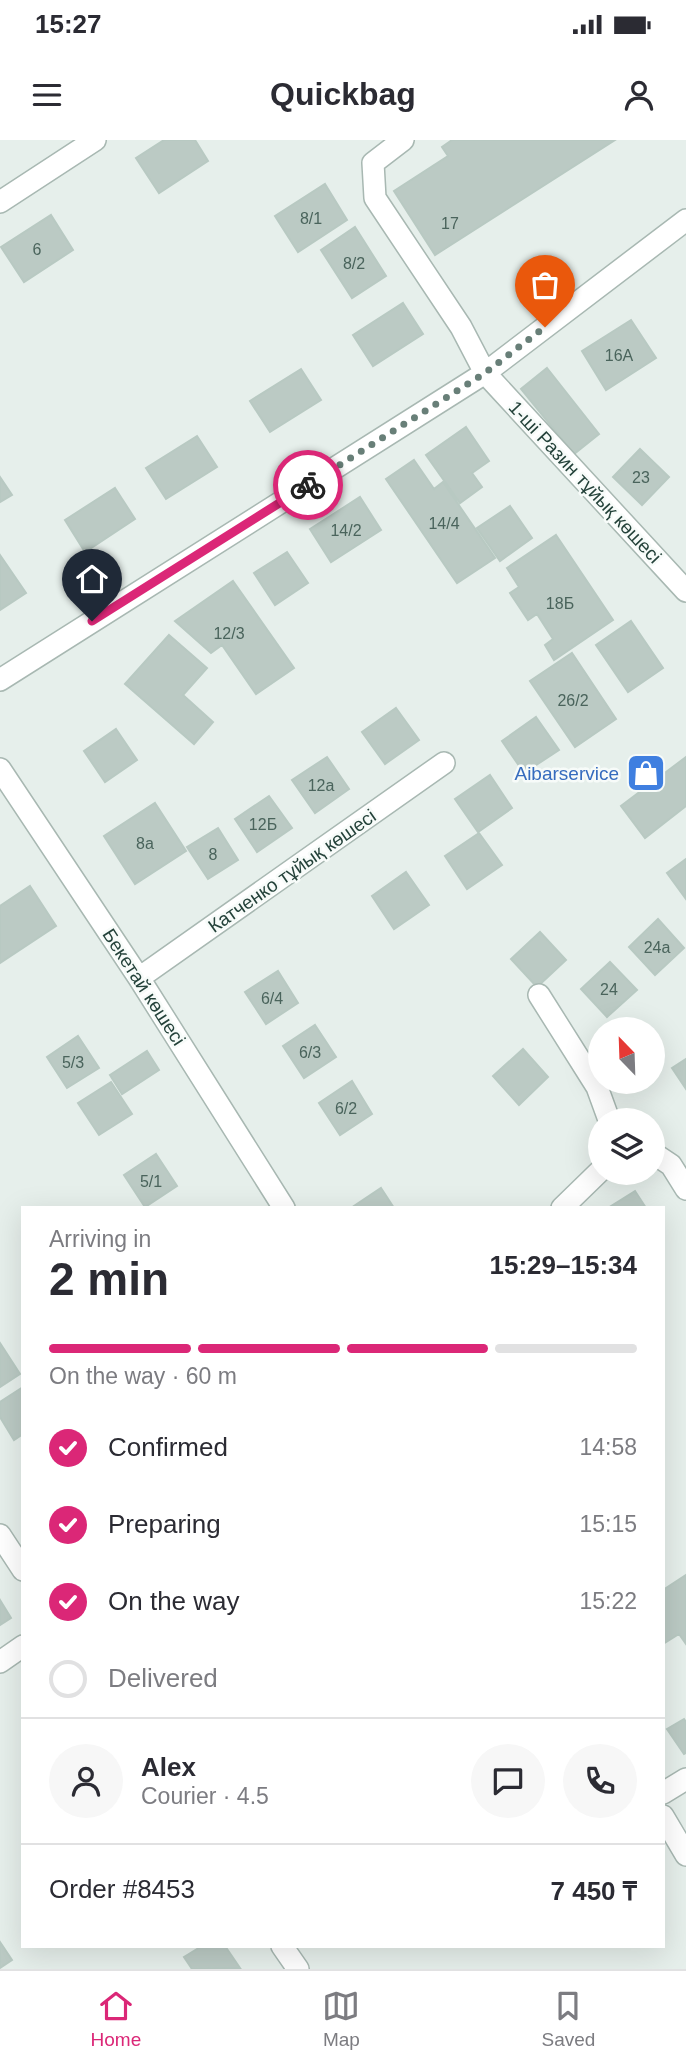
<!DOCTYPE html>
<meta charset="utf-8">
<style>
body{margin:0;font-family:Helvetica,sans-serif;background:#f7f7f7;color:#2b2b33;height:100vh;display:flex;flex-direction:column;font-size:26px;white-space:nowrap}
*{box-sizing:border-box;margin:0}
p{font-size:23px;color:#7c7c81}
.icon{flex:none;width:38px;height:38px;fill:none;stroke:currentColor;stroke-width:2;stroke-linecap:round;stroke-linejoin:round}
.map{position:relative;flex:1;overflow:hidden}
.drawer{position:absolute;left:21px;top:1066px;width:644px;height:742px;display:flex;flex-direction:column;background:#fff;border-radius:0px;box-shadow:0 7px 28px #0002}
.drawer>*{flex:none}
.needle{width:46px;rotate:337deg}
.controls{position:absolute;left:588px;top:877px;display:grid;gap:14px}
.controls a{display:grid;place-items:center;width:77px;height:77px;border-radius:50%;background:#fff;box-shadow:0 7px 28px #0002;font-size:35px}
.pin{position:absolute;display:grid;place-items:center;width:60px;height:60px;color:#fff;margin:-72px -30px;border-radius:50% 50% 50% 0;rotate:-45deg;box-shadow:0 0 7px #0007}
.pin .icon{rotate:45deg}
.courier{position:absolute;display:grid;place-items:center;width:70px;height:70px;margin:-35px;border:5px solid #db2777;border-radius:50%;background:#fff;color:#222;box-shadow:0 2px 9px #0007}
.summary em{font-style:normal;font-weight:800}
.summary div{display:flex;flex-direction:column-reverse}
.summary{display:flex;align-items:center;justify-content:space-between;height:119px;padding:0 28px}
h1{font-size:46px;font-weight:800;line-height:52px}
.bar{display:grid;grid-template-columns:repeat(4,1fr);gap:10px 7px;align-content:center;height:84px;padding:0 28px}
.bar i{height:9px;border-radius:5px;background:#e1e1e2}
.bar .selected{background:#db2777}
.bar p{grid-column:span 4}
.line{display:flex;align-items:center;gap:18px;padding:0 28px;border-top:2px solid #e1e1e2}
.line div{flex:1}
.round{display:grid;place-items:center;flex:none;width:74px;height:74px;border-radius:37px;background:#f7f7f7}
ol{padding:0 28px;list-style:none}
li{display:flex;align-items:center;gap:21px;height:77px}
li p{margin-inline-start:auto}
li .icon{padding:7px;border-radius:50%;background:#db2777;color:#fff;stroke-width:4}
li:last-child{color:#7c7c81}
li i{width:38px;height:38px;border:4px solid #e1e1e2;border-radius:50%}
.status{display:flex;justify-content:space-between;align-items:center;height:49px;padding:0 35px;background:#fff;direction:ltr}
.status svg{height:19px;fill:currentColor}
header{display:flex;justify-content:space-between;align-items:center;height:91px;padding:0 28px;background:#fff;font-size:32px;font-weight:800}
.tab-bar{display:flex;justify-content:space-around;align-items:center;height:98px;border-top:2px solid #e1e1e2;background:#fff;font-size:19px;color:#7c7c81}
.tab-bar a{display:grid;justify-items:center;gap:4px}
.tab-bar .selected{color:#db2777}
.map>svg:first-child{display:block}
</style>
<div class="status"><b>15:27</b><svg viewBox="0 0 49 12"><path d="M0 12V9h3v3zM5 12V6h3v6zM10 12V3h3v9zM15 12V0h3v12zM26 1h20v11H26zM47 4h2v5h-2z"/></svg></div>
<header><svg class="icon" aria-label="menu" viewBox="0 0 24 24"><path d="M4 6h16M4 12h16M4 18h16"/></svg>Quickbag<svg class="icon" aria-label="person" viewBox="0 0 24 24"><circle cx="12" cy="8" r="4"/><path d="M4 21q1-7 8-7t8 7"/></svg></header>
<div class="map">
<svg width="686" height="1829" viewBox="0 0 686 1829">
<rect width="100%" height="100%" fill="#e6efeb"/>
<path fill="#bbcac4" stroke="#b8c9c2" stroke-width="2" d="M164,0H195L208,21L159,53L136,18Z
M452,0H615L435,115L394,51L448,16L442,7Z
M325,44L347,80L298,112L275,76Z
M51,75L73,110L24,142L1,107Z
M355,87L386,136L352,158L321,110Z
M403,163L423,194L373,226L353,195Z
M631,180L656,218L606,250L582,211Z
M547,228L599,294L574,314L521,249Z
M301,229L321,260L270,292L250,261Z
M466,287L489,321L472,333L482,347L460,363L426,315Z
M197,296L217,327L166,359L146,328Z
M640,309L669,337L642,365L613,337Z
M414,320L434,349L443,342L495,418L457,443L386,339Z
M0,337L12,355L0,362Z
M115,348L135,379L85,412L65,380Z
M360,357L381,390L331,422L310,389Z
M510,366L532,398L500,421L477,388Z
M556,395L613,480L554,520L545,505L553,499L537,474L528,480L510,453L519,447L507,428Z
M287,412L308,443L275,465L254,433Z
M0,415L26,453L0,470Z
M233,441L294,528L256,554L222,505L211,513L175,481Z
M631,481L663,528L628,552L596,505Z
M169,495L207,528L183,555L213,582L194,604L125,544Z
M572,513L616,579L575,607L530,541Z
M396,568L419,600L385,624L362,592Z
M536,577L559,610L524,633L502,601Z
M116,589L137,620L105,642L84,611Z
M327,617L349,649L315,673L292,640Z
M686,617V666L645,698L621,666Z
M490,635L512,668L478,692L455,659Z
M269,656L292,688L257,712L235,679Z
M155,663L186,711L135,744L104,696Z
M218,688L238,720L208,739L187,707Z
M479,693L502,725L467,749L445,716Z
M686,719V759L667,733Z
M406,732L429,765L394,789L372,756Z
M30,746L56,786L0,823V766Z
M658,779L684,808L655,835L629,807Z
M540,792L566,820L537,847L511,819Z
M610,822L637,850L607,877L581,849Z
M278,831L298,863L266,884L245,852Z
M315,885L336,917L304,938L283,906Z
M78,896L99,928L67,948L47,917Z
M523,909L548,937L519,965L493,936Z
M147,911L159,930L122,954L110,935Z
M686,919V949L672,928Z
M352,941L372,974L340,995L319,963Z
M111,942L132,974L99,995L78,963Z
M156,1014L177,1046L145,1067L124,1035Z
M381,1048L394,1068H351Z
M635,1051L646,1068H608Z
M0,1203L20,1234L0,1247Z
M23,1247V1294L14,1300L0,1277V1262Z
M686,1435V1504L679,1494L663,1504V1450Z
M0,1460L11,1478L0,1485Z
M684,1579L686,1582V1613L684,1614L667,1589Z
M0,1802L12,1820L0,1828Z
M202,1806H225L240,1828L192,1829L184,1817Z"/>
<g fill="none" stroke-linecap="round" stroke-linejoin="round">
<g stroke="#a8b8b2" stroke-width="24">
<path id="minor" d="M403,0L373,23L375,58L461,187L485,233L686,451
M0,62L95,0
M0,540L485,233L686,80
M0,629L139,838L284,1068
M139,838L444,623
M539,855L597,947L609,980
M653,1013L671,1025L686,1049
M562,1068L600,1031
M0,1395L23,1430
M0,1522L23,1506
M663,1653L686,1639
M663,1676L686,1715
M282,1806L298,1829"/>
</g>
<use href="#minor" stroke="#fff" stroke-width="21"/>
</g>
<g fill="none" stroke-linecap="round" stroke-linejoin="round">
<path stroke="#687f78" stroke-width="7" stroke-dasharray="0 12.6" d="M308,345L485,233L545,187"/>
<path stroke="#db2777" stroke-width="9" d="M92,481L308,345"/>
</g>
<defs>
<g id="shop-square" transform="scale(2.0125)"><rect x="-9" y="-9" width="18" height="18" rx="4" fill="#3f7fe0" stroke="#f7fbf9"/><path d="M-5-2.5h2.3a2.7 3.5 0 0 1 5.4 0H5L5.5 6h-11ZM-1.5-2.5h3a1.5 2.3 0 0 0-3 0Z" fill="#fff"/></g>
</defs>
<g fill-rule="evenodd">
<use href="#shop-square" x="646" y="633"/>
</g>
<g text-anchor="middle" dominant-baseline="central" stroke-width="5" stroke-linejoin="round" paint-order="stroke">
<g font-size="16" fill="#4a645c">
<text x="311" y="78">8/1</text>
<text x="450" y="83">17</text>
<text x="37" y="109">6</text>
<text x="354" y="123">8/2</text>
<text x="619" y="215">16А</text>
<text x="641" y="337">23</text>
<text x="444" y="383">14/4</text>
<text x="346" y="390">14/2</text>
<text x="560" y="463">18Б</text>
<text x="229" y="493">12/3</text>
<text x="573" y="560">26/2</text>
<text x="321" y="645">12а</text>
<text x="263" y="684">12Б</text>
<text x="145" y="703">8а</text>
<text x="213" y="714">8</text>
<text x="657" y="807">24а</text>
<text x="609" y="849">24</text>
<text x="272" y="858">6/4</text>
<text x="310" y="912">6/3</text>
<text x="73" y="922">5/3</text>
<text x="346" y="968">6/2</text>
<text x="151" y="1041">5/1</text>
</g>
<g font-size="19" fill="#24423a" stroke="#f7fbf9">
<text transform="translate(585 342) rotate(47)">1-ші Разин тұйық көшесі</text>
<text transform="translate(292 731) rotate(-35)">Катченко тұйық көшесі</text>
<text transform="translate(144 847) rotate(57)">Бекетай көшесі</text>
</g>
<g font-size="19" fill="#366cbe" stroke="#f7fbf9" text-anchor="end">
<text x="619" y="633">Aibarservice</text>
</g>
</g>
</svg>
<div class="controls">
<a><svg class="needle" viewBox="-14 -14 28 28"><path d="M0-13l5 13h-10z" fill="#e53935"/><path d="M0 13l5-13h-10z" fill="#7c7c81"/></svg></a>
<a><svg class="icon" aria-label="layers" viewBox="0 0 24 24"><path d="M12 4l9 5-9 5-9-5zM3 14l9 5 9-5"/></svg></a>
</div>
<div class="pin" style="left:545px;top:187px;background:#ea580c"><svg class="icon" aria-label="bag" viewBox="0 0 24 24"><path d="M5 8h14l-1 12H6zM9 8a3 3 0 0 1 6 0"/></svg></div>
<div class="pin" style="left:92px;top:481px;background:#1f2937"><svg class="icon" aria-label="home" viewBox="0 0 24 24"><path d="M3 11l9-7 9 7M6 9v11h12V9"/></svg></div>
<div class="courier" style="left:308px;top:345px"><svg class="icon" aria-label="bike" viewBox="0 0 24 24"><circle cx="6" cy="16" r="4"/><circle cx="18" cy="16" r="4"/><path d="M6 16l4-8h5l3 8M10 8l3 8H6M13 5h3"/></svg></div>
<section class="drawer">
<div class="summary"><div><h1>2 min</h1><p>Arriving in</p></div><em>15:29–15:34</em></div>
<div class="bar"><i class="selected"></i><i class="selected"></i><i class="selected"></i><i></i><p>On the way · 60 m</p></div>
<ol>
<li><svg class="icon" aria-label="check" viewBox="0 0 24 24"><path d="M5 12l5 5 9-10"/></svg>Confirmed<p>14:58</p></li>
<li><svg class="icon" aria-label="check" viewBox="0 0 24 24"><path d="M5 12l5 5 9-10"/></svg>Preparing<p>15:15</p></li>
<li><svg class="icon" aria-label="check" viewBox="0 0 24 24"><path d="M5 12l5 5 9-10"/></svg>On the way<p>15:22</p></li>
<li><i></i>Delivered</li>
</ol>
<div class="line" style="height:126px"><a class="round"><svg class="icon" aria-label="person" viewBox="0 0 24 24"><circle cx="12" cy="8" r="4"/><path d="M4 21q1-7 8-7t8 7"/></svg></a><div><b>Alex</b><p>Courier · 4.5</p></div><a class="round"><svg class="icon" aria-label="chat" viewBox="0 0 24 24"><path d="M4 5h16v11H9l-5 4z"/></svg></a><a class="round"><svg class="icon" aria-label="phone" viewBox="0 0 24 24"><path d="M5 4h4l2 5-3 2q2 4 5 5l2-3 5 2v4C11 20 4 13 5 4z"/></svg></a></div>
<div class="line" style="height:91px"><div>Order #8453</div><b>7 450 ₸</b></div>
</section>
</div>
<nav class="tab-bar">
<a class="selected"><svg class="icon" aria-label="home" viewBox="0 0 24 24"><path d="M3 11l9-7 9 7M6 9v11h12V9"/></svg>Home</a>
<a><svg class="icon" aria-label="map" viewBox="0 0 24 24"><path d="M3 6l6-2 6 2 6-2v14l-6 2-6-2-6 2zM9 4v14M15 6v14"/></svg>Map</a>
<a><svg class="icon" aria-label="saved" viewBox="0 0 24 24"><path d="M7 4h10v16l-5-4-5 4z"/></svg>Saved</a>
</nav>
